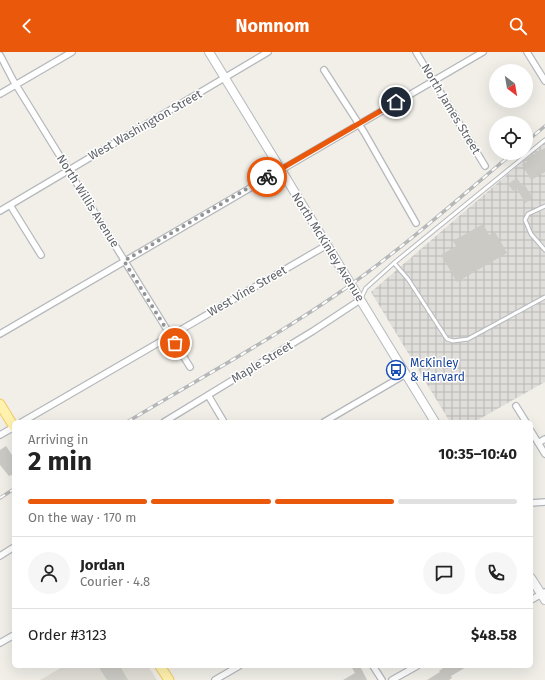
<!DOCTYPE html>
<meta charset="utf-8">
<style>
body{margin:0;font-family:"Fira Sans",sans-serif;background:#f6f6f6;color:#222;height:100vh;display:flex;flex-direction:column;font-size:15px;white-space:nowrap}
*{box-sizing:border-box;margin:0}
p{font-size:13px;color:#767676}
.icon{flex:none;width:22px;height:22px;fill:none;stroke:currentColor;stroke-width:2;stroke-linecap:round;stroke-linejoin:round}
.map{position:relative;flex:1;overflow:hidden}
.sheet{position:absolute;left:12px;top:368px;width:521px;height:248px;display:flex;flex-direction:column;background:#fff;border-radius:6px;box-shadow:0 4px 16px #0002}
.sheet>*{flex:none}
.needle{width:26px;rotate:149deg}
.fabs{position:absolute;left:489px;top:12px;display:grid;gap:8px}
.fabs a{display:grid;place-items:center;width:44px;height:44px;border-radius:50%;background:#fff;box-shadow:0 4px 16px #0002;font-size:20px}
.pin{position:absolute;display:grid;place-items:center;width:34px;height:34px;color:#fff;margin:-17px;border:2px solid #fff;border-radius:50%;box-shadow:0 1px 4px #0007}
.courier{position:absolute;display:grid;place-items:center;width:40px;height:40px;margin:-20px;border:3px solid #ea580c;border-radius:50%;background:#fff;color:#222;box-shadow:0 1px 5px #0007}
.summary em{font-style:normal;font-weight:700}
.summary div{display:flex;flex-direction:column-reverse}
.summary{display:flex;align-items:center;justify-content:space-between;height:68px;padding:0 16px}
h1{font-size:26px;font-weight:700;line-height:30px}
.bar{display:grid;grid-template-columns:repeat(4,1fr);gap:6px 4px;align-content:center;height:48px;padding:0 16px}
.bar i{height:5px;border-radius:3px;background:#e0e0e0}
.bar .on{background:#ea580c}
.bar p{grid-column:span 4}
.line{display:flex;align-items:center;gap:10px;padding:0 16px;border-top:1px solid #e0e0e0}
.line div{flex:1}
.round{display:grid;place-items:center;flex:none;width:42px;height:42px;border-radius:21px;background:#f6f6f6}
header{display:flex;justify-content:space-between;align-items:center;height:52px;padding:0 16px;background:#ea580c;color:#fff;font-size:18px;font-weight:700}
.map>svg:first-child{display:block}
</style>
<header><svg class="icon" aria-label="back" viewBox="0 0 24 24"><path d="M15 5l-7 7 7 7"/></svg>Nomnom<svg class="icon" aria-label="search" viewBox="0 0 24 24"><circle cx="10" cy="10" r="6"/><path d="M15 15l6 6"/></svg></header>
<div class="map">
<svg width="545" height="628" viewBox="0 0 545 628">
<defs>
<pattern id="industrial-grid" width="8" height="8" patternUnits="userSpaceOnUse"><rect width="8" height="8" fill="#e0deda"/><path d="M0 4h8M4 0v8" fill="none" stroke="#b9b8b5"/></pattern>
</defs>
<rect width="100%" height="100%" fill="#f1efe8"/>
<path fill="url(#industrial-grid)" d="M545,90V330L474,370H450L371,240Z"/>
<path fill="#e1ded6" d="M64,614H148L157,628H40Z"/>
<path fill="#cccac5" d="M545,96V120L531,128L522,113L527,110L526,108L527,106Z
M517,126L522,134L524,132L533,146L525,151L517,137L513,139L508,132Z
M483,172L489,183L495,180L507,201L457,230L441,203L456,194L453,189Z
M6,394L12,403L14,402V422L9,424L0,413V398Z
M98,614H120L128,628H107Z
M351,614H360L367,628H343L355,621Z
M446,614H468L451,624L452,626L449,628H427L440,620L439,619Z"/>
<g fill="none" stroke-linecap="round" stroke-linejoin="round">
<g stroke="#b5b8bc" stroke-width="5">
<path id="lane" d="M545,154L528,162L525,168L531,182L545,198
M394,211L408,227L447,287L453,289L468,287L545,245
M361,246L366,236L394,211L545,88"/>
</g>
<g stroke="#b5b8bc" stroke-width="8">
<path id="street" d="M416,0L485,114
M527,0L545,29
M0,3L13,28L190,315
M324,18L364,80L416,171
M0,42L72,0
M10,153L41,203
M0,159L268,0
M0,282L483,0
M208,343L224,370
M516,354L526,370
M22,370L327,193
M164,370L313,279L360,248
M324,370L406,322
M531,379L545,402
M0,383L14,375
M538,391L545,387
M531,451L545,450
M0,504L14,495
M531,548L545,540
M0,591L14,583
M373,614L382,628
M215,628L239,614
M392,628L417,614"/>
</g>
<g stroke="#b6babf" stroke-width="10">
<path id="secondary" d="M209,0L435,370
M531,526L545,548"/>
</g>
<g stroke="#f2c960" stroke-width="11">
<path id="primary" d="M0,352L14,375
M160,614L169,628"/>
</g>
<use href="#lane" stroke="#fff" stroke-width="3"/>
<use href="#street" stroke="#fff" stroke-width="5.5"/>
<use href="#secondary" stroke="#fff" stroke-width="8"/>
<use href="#primary" stroke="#fff2af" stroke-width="9"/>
<g stroke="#b6b7b8" stroke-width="3.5">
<path id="rail" d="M526,90L545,74
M127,370C200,326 276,285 346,236C404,195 458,147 513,101
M0,446L14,437"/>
</g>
<use href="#rail" stroke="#fff" stroke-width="2" stroke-dasharray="6" stroke-linecap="butt"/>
</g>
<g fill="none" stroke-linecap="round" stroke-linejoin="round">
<path stroke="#929495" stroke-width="4" stroke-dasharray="0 7.2" d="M175,291L124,209L267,125"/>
<path stroke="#ea580c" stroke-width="5" d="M267,125L396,50"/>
</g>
<defs>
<g id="bus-ring" transform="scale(1)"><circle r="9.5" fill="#fff" stroke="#1a4fb4" stroke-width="1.5"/><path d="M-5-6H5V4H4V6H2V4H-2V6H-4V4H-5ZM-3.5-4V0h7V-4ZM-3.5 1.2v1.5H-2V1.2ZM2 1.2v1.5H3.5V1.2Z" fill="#1a4fb4"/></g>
</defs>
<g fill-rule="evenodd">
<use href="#bus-ring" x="396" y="318"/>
</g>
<g text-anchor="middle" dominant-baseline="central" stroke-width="3" stroke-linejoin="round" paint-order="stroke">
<g font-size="12" fill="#5f6368" stroke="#fff">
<text transform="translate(451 57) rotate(59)">North James Street</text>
<text transform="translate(145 73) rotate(-30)">West Washington Street</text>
<text transform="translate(88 149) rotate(58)">North Willis Avenue</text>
<text transform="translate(328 195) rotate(58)">North McKinley Avenue</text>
<text transform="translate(247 239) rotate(-30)">West Vine Street</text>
<text transform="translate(262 310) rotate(-31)">Maple Street</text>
</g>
<g font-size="12" fill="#164399" stroke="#fff" text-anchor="start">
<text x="410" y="311">McKinley<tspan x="410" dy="14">&amp; Harvard</tspan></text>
</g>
</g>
</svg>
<div class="fabs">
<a><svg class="needle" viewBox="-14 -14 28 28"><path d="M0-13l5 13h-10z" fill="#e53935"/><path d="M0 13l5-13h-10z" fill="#767676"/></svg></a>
<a><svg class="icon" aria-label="locate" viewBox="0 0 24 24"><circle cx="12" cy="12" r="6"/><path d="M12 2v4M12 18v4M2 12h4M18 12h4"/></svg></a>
</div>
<div class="pin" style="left:175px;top:291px;background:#ea580c"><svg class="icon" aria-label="bag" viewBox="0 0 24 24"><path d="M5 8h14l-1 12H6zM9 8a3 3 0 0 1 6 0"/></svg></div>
<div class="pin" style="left:396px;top:50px;background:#1f2937"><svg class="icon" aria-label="home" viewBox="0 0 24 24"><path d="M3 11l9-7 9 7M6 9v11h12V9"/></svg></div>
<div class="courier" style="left:267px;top:125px"><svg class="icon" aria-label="bike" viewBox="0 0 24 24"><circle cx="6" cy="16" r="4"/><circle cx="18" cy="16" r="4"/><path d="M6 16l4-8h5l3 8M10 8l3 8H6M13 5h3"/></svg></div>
<section class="sheet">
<div class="summary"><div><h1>2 min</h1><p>Arriving in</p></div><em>10:35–10:40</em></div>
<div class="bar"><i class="on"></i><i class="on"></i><i class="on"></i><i></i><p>On the way · 170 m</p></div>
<div class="line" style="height:72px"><a class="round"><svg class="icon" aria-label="person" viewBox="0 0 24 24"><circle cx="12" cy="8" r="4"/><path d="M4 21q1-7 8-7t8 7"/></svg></a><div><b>Jordan</b><p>Courier · 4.8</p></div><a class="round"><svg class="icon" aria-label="chat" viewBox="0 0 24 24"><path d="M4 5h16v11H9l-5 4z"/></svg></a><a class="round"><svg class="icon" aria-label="phone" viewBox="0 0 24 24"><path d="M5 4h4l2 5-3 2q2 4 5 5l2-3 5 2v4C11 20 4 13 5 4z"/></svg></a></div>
<div class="line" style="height:52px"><div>Order #3123</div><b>$48.58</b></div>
</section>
</div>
